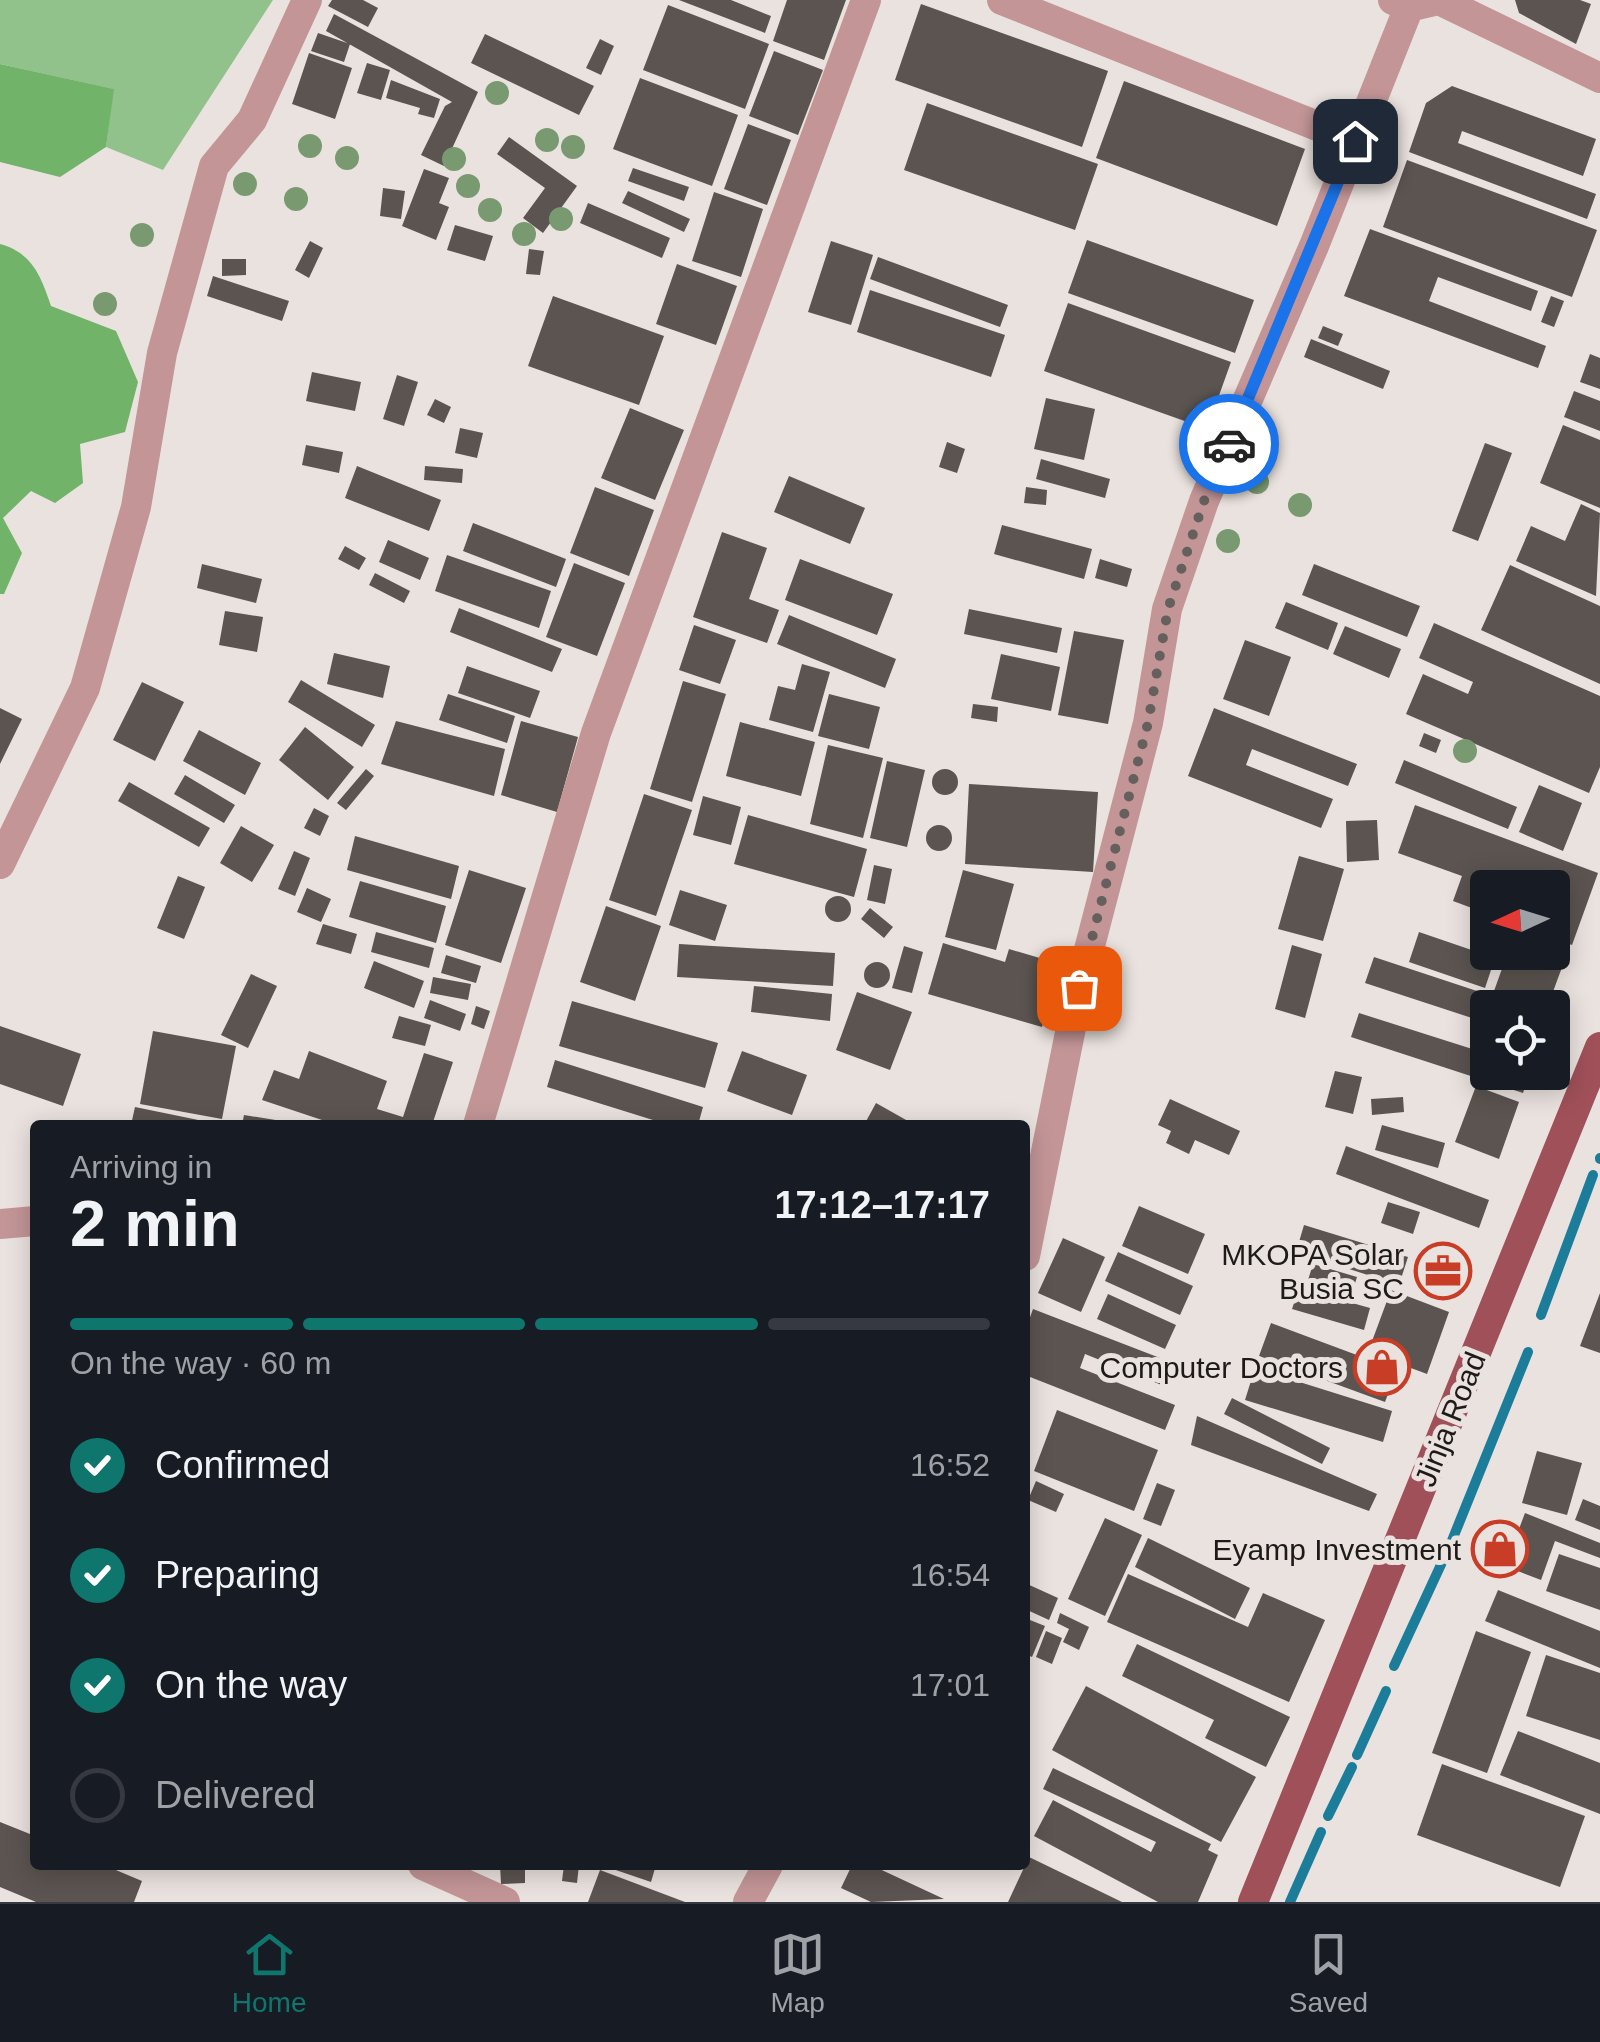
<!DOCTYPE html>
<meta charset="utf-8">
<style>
body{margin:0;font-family:Helvetica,sans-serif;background:#242831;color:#f1f3f6;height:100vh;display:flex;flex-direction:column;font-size:38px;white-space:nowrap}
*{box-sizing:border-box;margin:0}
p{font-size:32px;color:#9ea1a6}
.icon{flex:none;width:55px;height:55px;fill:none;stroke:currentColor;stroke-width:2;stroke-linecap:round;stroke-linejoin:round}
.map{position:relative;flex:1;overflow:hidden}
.side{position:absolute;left:30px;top:1120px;width:1000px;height:750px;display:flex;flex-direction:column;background:#171b24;border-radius:10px;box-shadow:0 5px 25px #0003}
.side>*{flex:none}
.needle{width:65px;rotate:266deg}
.tools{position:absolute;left:1470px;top:870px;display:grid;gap:20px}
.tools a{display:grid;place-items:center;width:100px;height:100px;border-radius:10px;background:#171b24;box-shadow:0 5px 25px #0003;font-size:50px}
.pin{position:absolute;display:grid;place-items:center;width:85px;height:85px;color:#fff;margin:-42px;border-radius:20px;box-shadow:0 5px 15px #0006}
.courier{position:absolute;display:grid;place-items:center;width:100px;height:100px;margin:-50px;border:8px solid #1a73e8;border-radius:50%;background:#fff;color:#222;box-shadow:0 2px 12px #0007}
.overview em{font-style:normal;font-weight:800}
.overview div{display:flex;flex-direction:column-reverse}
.overview{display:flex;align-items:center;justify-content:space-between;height:170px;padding:0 40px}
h1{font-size:65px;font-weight:800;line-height:75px}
.bar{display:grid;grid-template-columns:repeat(4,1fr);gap:15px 10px;align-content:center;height:120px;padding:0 40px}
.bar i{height:12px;border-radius:8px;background:#363941}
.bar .active{background:#0f766e}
.bar p{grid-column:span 4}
ol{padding:0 40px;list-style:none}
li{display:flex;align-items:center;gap:30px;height:110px}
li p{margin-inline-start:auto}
li .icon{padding:10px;border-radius:50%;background:#0f766e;color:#fff;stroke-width:4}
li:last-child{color:#9ea1a6}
li i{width:55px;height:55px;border:5px solid #363941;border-radius:50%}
.tab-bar{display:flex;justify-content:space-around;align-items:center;height:140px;border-top:2px solid #363941;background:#171b24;font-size:28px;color:#9ea1a6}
.tab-bar a{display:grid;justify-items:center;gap:5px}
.tab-bar .active{color:#0f766e}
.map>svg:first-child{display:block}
</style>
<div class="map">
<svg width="1600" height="1902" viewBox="0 0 1600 1902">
<rect width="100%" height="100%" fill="#eae2de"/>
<path fill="#92c28b" d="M0,0H273L163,170L106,147L113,89L0,64Z"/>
<path fill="#71b369" d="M0,64L114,89L106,147L60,177L0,162Z
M0,244C33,253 41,277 51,306L116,331L138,382L125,432L80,444L83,483L55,503L31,491L3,518L22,553L4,594H0Z"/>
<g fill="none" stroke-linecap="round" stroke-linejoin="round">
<path stroke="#1c7d9b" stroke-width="10" d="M1600,1159V1158
M1541,1315L1593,1175
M1394,1666L1451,1543L1528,1352
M1357,1755L1386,1691
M1328,1816L1352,1767
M1290,1902L1321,1832"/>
</g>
<path fill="#5b5451" d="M332,0H363L378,8L368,27L328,6Z
M679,0H731L771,16L765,33Z
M787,0H846L824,60L773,41Z
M1515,0H1580L1591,4L1576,44L1519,13Z
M921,4L1108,71L1082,147L895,80Z
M668,5L769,44L745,109L643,70Z
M334,14L478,92L444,166L421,155L445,106L452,102L326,31Z
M318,33L350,44L344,62L311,51Z
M485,34L594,86L579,115L471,63Z
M600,39L614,46L601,75L586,68Z
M774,51L823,70L798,135L749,116Z
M309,53L352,68L335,119L292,104Z
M367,63L390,70L381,100L357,93Z
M640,78L738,115L712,186L613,149Z
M391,80L440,99L434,118L418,114L420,108L386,98Z
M1124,81L1305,149L1277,226L1096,158Z
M1452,86L1596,139L1583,176L1462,131L1458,143L1596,194L1587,219L1409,152L1426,103Z
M927,103L1098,164L1075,230L904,170Z
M748,124L791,140L767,205L724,189Z
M509,137L577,186L543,233L523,218L545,188L497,154Z
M1407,160L1597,230L1572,297L1383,227Z
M633,168L689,187L684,201L628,181Z
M424,169L449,178L439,203L449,207L436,240L402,226Z
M383,188L405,191L401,219L380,216Z
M628,191L690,219L684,232L622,203Z
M714,192L763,209L741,277L692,261Z
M588,203L670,238L662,258L580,223Z
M455,225L493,236L485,261L447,250Z
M1370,229L1538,291L1531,311L1438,277L1429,301L1546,346L1538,368L1344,296Z
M1087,240L1254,300L1235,353L1068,293Z
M310,241L323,248L309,278L295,270Z
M831,241L873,255L851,325L808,312Z
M529,249L544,251L540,275L526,274Z
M878,257L1008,305L1000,327L870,279Z
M222,259H246V275L222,276Z
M677,264L737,286L716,345L656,324Z
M213,276L289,301L282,321L207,296Z
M870,290L1005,335L991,377L857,332Z
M553,296L664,336L639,405L528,366Z
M1551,296L1564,301L1554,327L1541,322Z
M1068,303L1231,362L1207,429L1044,371Z
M1323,326L1343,334L1338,346L1318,338Z
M1311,339L1390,371L1383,389L1304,357Z
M1590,354L1600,358V389L1580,382Z
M312,372L361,382L355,411L306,401Z
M397,375L418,382L404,426L383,419Z
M1574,391L1600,401V431L1564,417Z
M1046,398L1095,409L1084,460L1034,449Z
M435,399L451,407L444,423L427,415Z
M630,408L684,430L655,500L601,478Z
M1563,425L1600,440V508L1540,483Z
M460,428L483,433L477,458L455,453Z
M947,442L965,449L957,473L939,467Z
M1485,443L1512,453L1478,541L1452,531Z
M306,445L343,452L339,473L302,465Z
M1041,459L1110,479L1105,498L1036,479Z
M357,466L441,500L429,531L345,498Z
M425,466L463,469L462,483L424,480Z
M789,476L865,508L850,544L774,512Z
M595,487L654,510L629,576L570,553Z
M1026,487L1047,490L1046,505L1024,503Z
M1581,504L1600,513L1596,596L1516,561L1531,526L1565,541Z
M473,523L566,559L556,587L463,551Z
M1002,525L1092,549L1084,579L994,554Z
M722,532L767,548L749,599L779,610L767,643L693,617Z
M388,540L429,558L420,580L379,562Z
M345,546L366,558L359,570L338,559Z
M447,555L551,591L539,628L435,591Z
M800,559L893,594L877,635L785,600Z
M1100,559L1132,569L1127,587L1095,578Z
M574,563L625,583L597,656L546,637Z
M202,564L262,579L256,603L197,588Z
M1314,564L1420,606L1407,637L1302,595Z
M1510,565L1600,606V684L1481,630Z
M375,573L410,591L404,603L369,585Z
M1286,602L1338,623L1328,650L1275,628Z
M459,608L562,649L552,672L450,632Z
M969,609L1062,628L1057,653L964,634Z
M225,611L263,617L257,652L219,645Z
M789,615L896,659L885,688L777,644Z
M1434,623L1600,696V767L1589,793L1406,714L1423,674L1468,694L1473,682L1419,658Z
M694,625L736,640L720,684L679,670Z
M1345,626L1401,649L1389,678L1333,654Z
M1074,631L1124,640L1108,724L1058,715Z
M1245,640L1291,657L1269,716L1223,699Z
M334,653L390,666L383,698L327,684Z
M1001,654L1060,667L1051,711L991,699Z
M802,664L830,672L813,732L769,720L778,686L795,690Z
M467,666L540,691L530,718L458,693Z
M301,680L375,725L362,747L288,702Z
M683,681L726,694L692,802L650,789Z
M142,682L184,702L155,761L113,740Z
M448,694L515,716L507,743L439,720Z
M829,694L880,707L869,749L818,736Z
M973,704L998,707L997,722L971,718Z
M0,708L22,719L0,764Z
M1214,708L1357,764L1348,786L1252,749L1246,765L1333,799L1321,828L1188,776Z
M396,721L505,749L494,796L381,764Z
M521,721L578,737L557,812L501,795Z
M740,722L815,742L801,796L726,776Z
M305,727L354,767L328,800L279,760Z
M199,730L261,763L245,795L183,761Z
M1424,733L1441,740L1436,753L1419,746Z
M828,745L883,758L863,838L810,824Z
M1404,760L1517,807L1508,829L1395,783Z
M887,761L925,770L907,847L870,838Z
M932 782a13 13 0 1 1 26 0a13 13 0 1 1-26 0Z
M366,769L374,776L346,810L337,803Z
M185,775L235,805L224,823L174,794Z
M129,782L210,828L199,847L118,801Z
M969,784L1098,792L1093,872L965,864Z
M1539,785L1582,803L1563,851L1519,832Z
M644,794L692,810L656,916L609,900Z
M703,796L741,807L731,845L693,835Z
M1415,805L1598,873L1572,945L1552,938V888H1488V914L1453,901L1462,876L1398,853Z
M314,808L329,816L320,836L304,828Z
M748,815L867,849L854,897L734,864Z
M1377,820L1379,860L1347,862L1346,821Z
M926 838a13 13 0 1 1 26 0a13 13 0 1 1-26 0Z
M241,826L274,845L252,882L220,863Z
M355,836L459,866L451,899L347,870Z
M294,851L310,858L295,896L278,889Z
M1299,856L1344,869L1323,941L1278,929Z
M874,865L892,869L885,904L867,900Z
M469,870L526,888L501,963L445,945Z
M963,870L1014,884L996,950L945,937Z
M178,876L205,887L184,939L157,928Z
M360,881L446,906L436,943L349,917Z
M307,888L331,899L321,922L297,912Z
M680,890L727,905L715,941L669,925Z
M825 909a13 13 0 1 1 26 0a13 13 0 1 1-26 0Z
M606,906L661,926L635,1001L580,982Z
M870,908L893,927L884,938L861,919Z
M323,924L357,934L351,954L316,944Z
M376,932L434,948L429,968L371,952Z
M1419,932L1495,958L1485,988L1409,962Z
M943,943L1005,962L1009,949L1060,964L1042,1027L928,994Z
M679,944L835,953L833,986L677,977Z
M1292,945L1322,954L1305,1018L1275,1009Z
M1552,945L1568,951L1547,1008L1494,991L1508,952H1552Z
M904,946L923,952L912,993L892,988Z
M446,955L481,966L476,983L441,973Z
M1374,957L1486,994L1478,1020L1365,983Z
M374,961L424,981L414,1008L364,988Z
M864 975a13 13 0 1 1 26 0a13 13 0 1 1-26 0Z
M251,974L277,986L248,1048L221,1035Z
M433,977L471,984L468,1000L430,993Z
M754,986L832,994L830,1021L751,1012Z
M857,992L912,1012L890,1070L836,1050Z
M430,1000L466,1014L460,1031L424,1018Z
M572,1001L718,1043L705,1088L559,1046Z
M476,1006L490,1011L484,1029L471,1024Z
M1359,1013L1488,1054V1072H1530L1523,1093L1351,1037Z
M399,1016L431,1025L425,1046L392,1038Z
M0,1026L81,1054L63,1106L0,1084Z
M153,1031L236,1046L222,1119L140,1104Z
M309,1051L387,1081L377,1109L403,1117L424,1053L453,1062L432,1125L334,1124L262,1100L274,1070L299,1079Z
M742,1051L807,1075L792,1115L727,1091Z
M555,1060L703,1107L698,1125H669L547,1087Z
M1335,1071L1362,1077L1353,1114L1325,1107Z
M1476,1086L1519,1102L1499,1159L1455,1142Z
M1403,1097L1404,1112L1372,1115L1371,1099Z
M1170,1099L1240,1131L1229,1155L1195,1140L1189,1154L1166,1143L1171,1131L1158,1125Z
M876,1103L915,1125H864Z
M135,1107L213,1123V1125H131Z
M244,1115L294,1123V1125H242Z
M1382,1125L1445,1143L1438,1168L1375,1150Z
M1346,1146L1489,1200L1479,1228L1336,1174Z
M1388,1202L1420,1212L1413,1234L1381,1223Z
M1139,1206L1205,1234L1188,1274L1122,1246Z
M1304,1225L1408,1257L1399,1285L1296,1252Z
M1063,1238L1105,1257L1081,1312L1038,1293Z
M1118,1252L1193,1286L1180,1315L1105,1281Z
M1313,1264L1357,1277L1352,1293L1308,1280Z
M1299,1288L1370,1308L1364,1330L1292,1309Z
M1391,1290L1449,1312L1427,1374L1368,1352Z
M1600,1293V1353L1580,1346Z
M1108,1294L1176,1325L1165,1349L1097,1319Z
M1033,1309L1173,1363L1164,1386L1085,1354L1080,1368L1175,1405L1165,1430L1025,1375V1331Z
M1271,1323L1397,1370L1385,1402L1259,1356Z
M1255,1368L1392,1411L1383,1442L1245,1400Z
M1232,1398L1330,1448L1322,1464L1224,1414Z
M1057,1410L1158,1450L1134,1511L1034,1471Z
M1197,1416L1377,1494L1369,1511L1191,1445Z
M1537,1451L1582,1463L1567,1515L1522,1503Z
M1036,1481L1064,1494L1056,1512L1028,1500Z
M1157,1483L1175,1490L1161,1526L1143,1519Z
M1583,1499L1600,1506V1530L1575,1520Z
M1525,1513L1600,1543V1558L1555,1541L1541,1580L1505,1566Z
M1105,1518L1142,1535L1105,1616L1068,1599Z
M1148,1538L1250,1588L1235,1619L1135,1567Z
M1559,1554L1600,1568V1610L1546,1591Z
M1128,1574L1248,1627L1263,1593L1325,1620L1289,1702L1107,1622Z
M1025,1583L1058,1598L1049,1620L1025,1609Z
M1498,1590L1600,1631V1668L1485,1621Z
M1060,1613L1089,1627L1079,1650L1063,1642L1069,1629L1057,1623Z
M1025,1618L1045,1626L1032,1657L1025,1654Z
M1046,1631L1062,1638L1052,1664L1036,1657Z
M1476,1631L1531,1652L1487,1773L1432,1753Z
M1137,1644L1290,1717L1266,1767L1205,1738L1214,1720L1122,1676Z
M1546,1655L1600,1673V1740L1526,1716Z
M1086,1686L1256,1777L1221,1842L1052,1750Z
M1518,1731L1600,1763V1814L1500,1775Z
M1442,1764L1585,1816L1560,1887L1417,1835Z
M1053,1768L1211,1844L1208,1850L1218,1855L1198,1902H1158L1034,1836L1053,1800L1151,1852L1156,1842L1043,1789Z
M0,1822L35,1836V1865H104L142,1881L134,1902H36L0,1887Z
M1029,1857L1122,1902H1008Z
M500,1865H525V1883L501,1884Z
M564,1865H579L577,1883L562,1881Z
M601,1865H656L651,1882Z
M852,1865H871L944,1899L871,1902L841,1888Z
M600,1870L685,1902H588Z"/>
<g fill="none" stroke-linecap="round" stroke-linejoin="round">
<path stroke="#c39597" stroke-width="30" d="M1002,0L1355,141
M1393,0L1409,7L1439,0L1600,78
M0,864L85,688L136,507L162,353L214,166L252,120L307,0
M478,1125L596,733L866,0
M0,1224L35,1221
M1025,1256L1079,988L1148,723L1167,609L1204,501L1314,246L1409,7
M423,1865L505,1902
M748,1902L768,1865"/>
<path stroke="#a05059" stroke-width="30" d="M1253,1902L1600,1047"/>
</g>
<g fill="#799a70">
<circle cx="497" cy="93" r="12"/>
<circle cx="547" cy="140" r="12"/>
<circle cx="310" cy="146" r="12"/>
<circle cx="573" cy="147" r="12"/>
<circle cx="347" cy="158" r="12"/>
<circle cx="454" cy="159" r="12"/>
<circle cx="245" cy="184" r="12"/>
<circle cx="468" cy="186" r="12"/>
<circle cx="296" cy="199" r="12"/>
<circle cx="490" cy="210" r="12"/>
<circle cx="561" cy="219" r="12"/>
<circle cx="524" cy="234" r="12"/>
<circle cx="142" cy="235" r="12"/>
<circle cx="105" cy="304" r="12"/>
<circle cx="1257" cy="482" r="12"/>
<circle cx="1300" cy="505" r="12"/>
<circle cx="1228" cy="541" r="12"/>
<circle cx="1465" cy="751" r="12"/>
</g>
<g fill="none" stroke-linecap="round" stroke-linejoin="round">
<path stroke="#65605d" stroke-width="10" stroke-dasharray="0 18" d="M1079,988L1148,723L1168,609L1204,501L1229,444"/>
<path stroke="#1a73e8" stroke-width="12" d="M1229,444L1355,141"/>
</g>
<defs>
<g id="office-ring" transform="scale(2.875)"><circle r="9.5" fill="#eae2de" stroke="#c83d25" stroke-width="1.5"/><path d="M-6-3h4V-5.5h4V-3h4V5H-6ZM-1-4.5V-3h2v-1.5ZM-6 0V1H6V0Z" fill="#c83d25"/></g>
<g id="shop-ring" transform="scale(2.875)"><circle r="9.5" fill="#eae2de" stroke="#c83d25" stroke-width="1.5"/><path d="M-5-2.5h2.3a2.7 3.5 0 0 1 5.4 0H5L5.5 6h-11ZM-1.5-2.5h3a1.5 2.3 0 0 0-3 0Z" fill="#c83d25"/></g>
</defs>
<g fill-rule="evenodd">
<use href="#office-ring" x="1443" y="1271"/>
<use href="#shop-ring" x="1382" y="1367"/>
<use href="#shop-ring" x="1500" y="1549"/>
</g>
<g text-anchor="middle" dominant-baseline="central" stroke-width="10" stroke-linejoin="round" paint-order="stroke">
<g font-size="30" fill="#1d1a18" stroke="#eae2de" text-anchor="end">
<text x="1404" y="1254">MKOPA Solar<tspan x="1404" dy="34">Busia SC</tspan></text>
<text x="1343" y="1367">Computer Doctors</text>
<text x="1461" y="1549">Eyamp Investment</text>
</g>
<g font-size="30" fill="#1d1a18" stroke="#eae2de">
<text transform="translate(1450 1419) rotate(-68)">Jinja Road</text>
</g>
</g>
</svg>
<div class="tools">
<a><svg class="needle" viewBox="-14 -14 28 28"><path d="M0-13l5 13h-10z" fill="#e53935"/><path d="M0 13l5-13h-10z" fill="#9ea1a6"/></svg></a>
<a><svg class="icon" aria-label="locate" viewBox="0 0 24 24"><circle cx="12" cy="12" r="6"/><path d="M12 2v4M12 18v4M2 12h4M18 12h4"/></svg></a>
</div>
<div class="pin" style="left:1079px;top:988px;background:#ea580c"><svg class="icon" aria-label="bag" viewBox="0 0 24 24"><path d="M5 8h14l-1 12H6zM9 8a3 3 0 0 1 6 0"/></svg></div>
<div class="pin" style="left:1355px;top:141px;background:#1f2937"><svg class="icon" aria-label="home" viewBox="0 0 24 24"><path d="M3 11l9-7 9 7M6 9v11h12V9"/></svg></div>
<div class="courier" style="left:1229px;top:444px"><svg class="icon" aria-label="car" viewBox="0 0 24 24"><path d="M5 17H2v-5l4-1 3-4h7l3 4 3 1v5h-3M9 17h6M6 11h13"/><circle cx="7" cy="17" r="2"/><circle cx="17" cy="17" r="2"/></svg></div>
<section class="side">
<div class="overview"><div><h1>2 min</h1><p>Arriving in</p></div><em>17:12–17:17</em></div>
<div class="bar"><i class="active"></i><i class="active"></i><i class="active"></i><i></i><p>On the way · 60 m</p></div>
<ol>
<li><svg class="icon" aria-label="check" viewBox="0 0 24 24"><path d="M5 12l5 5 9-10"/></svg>Confirmed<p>16:52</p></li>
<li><svg class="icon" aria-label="check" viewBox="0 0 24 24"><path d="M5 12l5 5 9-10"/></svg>Preparing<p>16:54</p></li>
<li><svg class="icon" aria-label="check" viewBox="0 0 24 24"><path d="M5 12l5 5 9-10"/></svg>On the way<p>17:01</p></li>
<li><i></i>Delivered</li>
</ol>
</section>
</div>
<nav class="tab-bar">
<a class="active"><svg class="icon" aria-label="home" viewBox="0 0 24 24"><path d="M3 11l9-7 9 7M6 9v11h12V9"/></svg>Home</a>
<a><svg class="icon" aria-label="map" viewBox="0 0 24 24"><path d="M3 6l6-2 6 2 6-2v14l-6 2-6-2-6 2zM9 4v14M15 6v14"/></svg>Map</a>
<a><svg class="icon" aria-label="saved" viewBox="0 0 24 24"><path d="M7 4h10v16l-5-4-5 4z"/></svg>Saved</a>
</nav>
